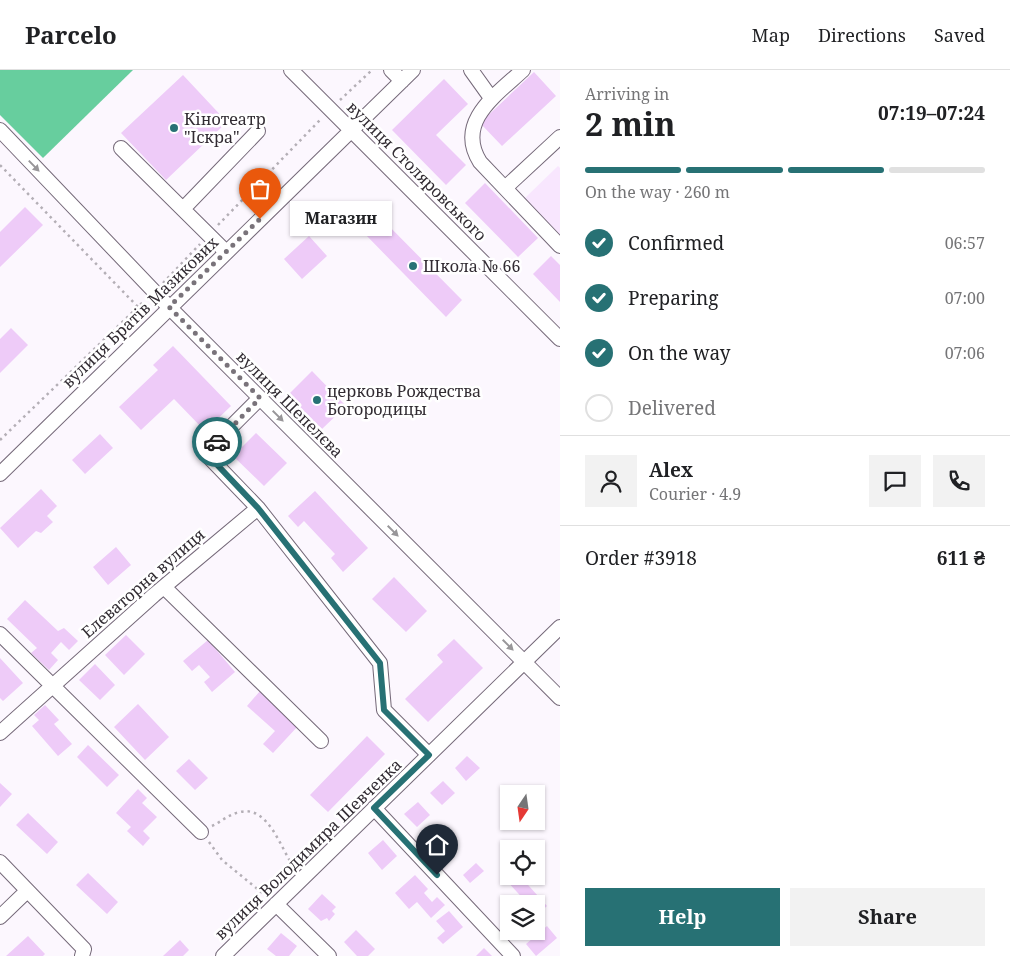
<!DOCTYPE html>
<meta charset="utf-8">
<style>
body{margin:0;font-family:"Noto Serif",serif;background:#f2f2f2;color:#202124;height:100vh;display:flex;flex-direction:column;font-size:19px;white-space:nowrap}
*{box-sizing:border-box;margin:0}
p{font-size:16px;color:#757577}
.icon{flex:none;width:28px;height:28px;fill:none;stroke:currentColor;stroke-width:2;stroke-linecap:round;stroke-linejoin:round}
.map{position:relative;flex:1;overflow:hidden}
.sheet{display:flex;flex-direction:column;background:#fff;width:450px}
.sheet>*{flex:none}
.needle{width:32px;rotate:193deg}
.tools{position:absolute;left:500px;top:715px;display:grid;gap:10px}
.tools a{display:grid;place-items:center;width:45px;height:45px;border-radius:0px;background:#fff;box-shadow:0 1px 4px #0004;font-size:25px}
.pin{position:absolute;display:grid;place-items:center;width:42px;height:42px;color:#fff;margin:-51px -21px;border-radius:50% 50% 50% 0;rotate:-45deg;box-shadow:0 0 5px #0007}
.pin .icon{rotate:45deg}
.courier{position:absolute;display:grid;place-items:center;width:50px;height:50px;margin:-25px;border:4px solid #277174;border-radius:50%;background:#fff;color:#222;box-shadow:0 1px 6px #0007}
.bubble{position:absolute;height:35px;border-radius:0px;background:#fff;box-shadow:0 1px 4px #0004;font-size:16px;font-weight:700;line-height:35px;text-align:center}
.overview em{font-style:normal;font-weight:700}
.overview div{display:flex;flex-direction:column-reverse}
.overview{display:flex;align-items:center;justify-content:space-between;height:85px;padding:0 25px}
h1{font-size:32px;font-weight:700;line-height:38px}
.bar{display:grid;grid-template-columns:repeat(4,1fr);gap:8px 5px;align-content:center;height:60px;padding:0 25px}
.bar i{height:6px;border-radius:4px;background:#e0e0e0}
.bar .current{background:#277174}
.bar p{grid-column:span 4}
.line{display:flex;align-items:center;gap:12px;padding:0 25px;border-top:1px solid #e0e0e0}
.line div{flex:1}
.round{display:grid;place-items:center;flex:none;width:52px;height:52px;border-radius:0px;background:#f2f2f2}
ol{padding:0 25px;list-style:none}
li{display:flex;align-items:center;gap:15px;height:55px}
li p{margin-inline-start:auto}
li .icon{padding:5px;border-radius:50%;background:#277174;color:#fff;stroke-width:4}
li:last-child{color:#757577}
li i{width:28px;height:28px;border:2px solid #e0e0e0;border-radius:50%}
.button{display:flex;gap:10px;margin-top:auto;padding:10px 25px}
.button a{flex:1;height:58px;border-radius:0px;background:#277174;color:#fff;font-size:20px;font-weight:700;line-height:58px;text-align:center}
.button a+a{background:#f2f2f2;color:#202124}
header{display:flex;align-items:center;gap:30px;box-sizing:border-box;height:70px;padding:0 25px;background:#fff;border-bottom:1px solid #e0e0e0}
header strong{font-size:24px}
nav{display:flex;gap:28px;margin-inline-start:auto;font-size:18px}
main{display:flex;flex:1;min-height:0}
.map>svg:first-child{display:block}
</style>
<header>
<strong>Parcelo</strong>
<nav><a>Map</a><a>Directions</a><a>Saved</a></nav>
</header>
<main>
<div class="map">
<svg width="560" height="886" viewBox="0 0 560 886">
<rect width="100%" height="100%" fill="#fcf7fe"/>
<path fill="#f8e6fe" d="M558,96L560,98V165L525,128Z"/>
<path fill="#67ce9e" d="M0,0H133L43,88L0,45Z"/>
<path fill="#eecbf8" d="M534,2L556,26L502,76L480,53Z
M183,5L227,52L166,110L121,63Z
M444,9L468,34L436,65L466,95L446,115L392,60Z
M485,113L538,168L518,187L465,133Z
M25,137L43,155L0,197V162Z
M379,146L462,230L446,247L363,162Z
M309,166L327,186L302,209L284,189Z
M551,186L560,195V232L533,204Z
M11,258L28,275L0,303V269Z
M173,276L231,336L205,361L174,329L141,360L119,337L158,300L153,295Z
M312,301L346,336L322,359L288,325Z
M256,363L287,393L264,416L233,386Z
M100,364L113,378L85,404L72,390Z
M41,419L57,436L47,446L53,452L41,463L36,461L18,478L0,458Z
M315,421L368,478L343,502L331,488L335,484L304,451L298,457L288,446Z
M116,477L131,495L108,515L93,497Z
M394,507L427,541L406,562L372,529Z
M25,530L58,561L64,558L78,571L69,580L61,572L51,583L58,590L49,600L31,583L37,578L7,549Z
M126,565L145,584L124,605L105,585Z
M454,569L483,598L428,652L405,629L443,592L437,585Z
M208,570L235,602L212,622L204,612L210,607L199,595L192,601L183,591Z
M0,588L23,613L3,631L0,628Z
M95,594L115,615L100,630L79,610Z
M260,621L298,656L273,683L263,674L275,661L247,636Z
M138,634L169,667L145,690L114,657Z
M45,635L59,650L54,654L72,674L58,686L32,656L39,650L34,645Z
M367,666L385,684L328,742L310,725Z
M88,675L119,705L107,717L77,687Z
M467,686L480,698L466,711L455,698Z
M189,689L208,708L195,720L176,701Z
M443,711L455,723L442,735L430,723Z
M0,713L12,724L0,737Z
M138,719L147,728L142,733L157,747L143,761L150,768L143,776L127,761L131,757L116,743Z
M418,732L430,745L417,757L404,744Z
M28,743L58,772L47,784L16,755Z
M383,770L397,786L382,800L368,783Z
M476,793L484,801L470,813L463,805Z
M88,803L118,832L107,844L76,815Z
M415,805L428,819L424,823L432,832L437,827L445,835L431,848L417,832L409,839L395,823Z
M510,806H520L547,836L538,844L536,834H528L506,810Z
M322,824L336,837L332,841L335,844L329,851L327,848L321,851L308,839Z
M449,841L463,857L443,874L437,868L445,861L436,851Z
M547,856L557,868L536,886L526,874Z
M356,860L375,879L368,886H357L344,872Z
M281,863L297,876L289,886H276L267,879Z
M28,866L45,884L43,886H6Z
M180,870L189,880L183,886H163Z
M484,878L492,886H476Z"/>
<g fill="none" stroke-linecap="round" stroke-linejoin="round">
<g stroke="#756979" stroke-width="16">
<path id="minor" d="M291,0L560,269
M391,0L402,11
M471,0L491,28
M523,0C496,25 455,52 480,92L560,176
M0,60L169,237L560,628
M121,78L226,182
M505,118L560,67
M183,139L258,61
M260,328L205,383L258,438L380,593L384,640L429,685
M0,404L413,0
M164,517L321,671
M0,564L201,762
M0,663L154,525L258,438
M374,738L513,886
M0,792L84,879L82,886
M276,834L329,886
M0,847L27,821
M223,886L560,557"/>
</g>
<path stroke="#b4afb6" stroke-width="2.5" stroke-dasharray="2.5 4" stroke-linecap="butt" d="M340,30L372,0
M0,95L138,237
M218,155L320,50
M163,213L200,174
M0,370L144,231
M212,756C221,752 229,744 240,742C269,735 281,780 294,797
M209,772L222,790L266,826"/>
<use href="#minor" stroke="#fff" stroke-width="14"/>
</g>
<defs><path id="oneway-solid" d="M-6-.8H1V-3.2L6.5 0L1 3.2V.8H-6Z" transform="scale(1.25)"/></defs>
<g fill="#989699">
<use href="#oneway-solid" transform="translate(34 96) rotate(46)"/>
<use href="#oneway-solid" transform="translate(278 346) rotate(45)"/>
<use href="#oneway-solid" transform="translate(393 461) rotate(45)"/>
<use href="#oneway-solid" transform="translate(508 575) rotate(45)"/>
</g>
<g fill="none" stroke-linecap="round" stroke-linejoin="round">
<path stroke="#79737a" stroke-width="5" stroke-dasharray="0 9" d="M217,372L260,328L169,237L260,149"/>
<path stroke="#277174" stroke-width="6" d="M217,372L206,383L258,438L380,593L384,640L429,685L374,738L437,805"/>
</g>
<g fill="#277174" stroke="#fff" stroke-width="2">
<circle cx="174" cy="58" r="5"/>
<circle cx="413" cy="196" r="5"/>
<circle cx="317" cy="330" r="5"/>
</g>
<g text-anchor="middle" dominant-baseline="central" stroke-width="5" stroke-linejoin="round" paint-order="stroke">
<g font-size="16" fill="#322c33" stroke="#fff" text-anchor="start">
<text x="184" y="49">Кінотеатр<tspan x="184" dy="18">"Іскра"</tspan></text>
<text x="423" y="196">Школа № 66</text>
<text x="327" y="321">церковь Рождества<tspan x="327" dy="18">Богородицы</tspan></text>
</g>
<g font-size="16" fill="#322c33" stroke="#fff">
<text transform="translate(417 101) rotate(45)">вулиця Столяровського</text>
<text transform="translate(140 242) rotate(-44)">вулиця Братів Мазикових</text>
<text transform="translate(290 334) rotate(45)">вулиця Шепелєва</text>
<text transform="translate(143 513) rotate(-41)">Елеваторна вулиця</text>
<text transform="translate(308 779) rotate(-44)">вулиця Володимира Шевченка</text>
</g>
</g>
</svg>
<div class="tools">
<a><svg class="needle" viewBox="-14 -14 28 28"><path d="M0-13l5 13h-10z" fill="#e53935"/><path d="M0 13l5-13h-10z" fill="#757577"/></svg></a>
<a><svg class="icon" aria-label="locate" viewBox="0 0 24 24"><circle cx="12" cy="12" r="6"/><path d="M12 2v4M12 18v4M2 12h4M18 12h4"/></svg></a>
<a><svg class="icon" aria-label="layers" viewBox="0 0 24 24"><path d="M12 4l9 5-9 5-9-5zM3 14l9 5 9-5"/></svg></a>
</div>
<div class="pin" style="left:260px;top:149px;background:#ea580c"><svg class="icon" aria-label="bag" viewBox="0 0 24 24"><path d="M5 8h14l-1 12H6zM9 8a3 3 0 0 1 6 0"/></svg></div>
<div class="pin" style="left:437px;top:805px;background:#1f2937"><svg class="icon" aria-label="home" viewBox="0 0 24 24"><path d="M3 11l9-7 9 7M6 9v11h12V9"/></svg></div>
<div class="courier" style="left:217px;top:372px"><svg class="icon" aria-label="car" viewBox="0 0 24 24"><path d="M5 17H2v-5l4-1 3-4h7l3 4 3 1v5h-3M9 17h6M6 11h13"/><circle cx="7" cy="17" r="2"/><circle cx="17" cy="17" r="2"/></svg></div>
<div class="bubble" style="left:290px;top:131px;width:102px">Магазин</div>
</div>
<section class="sheet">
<div class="overview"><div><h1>2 min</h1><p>Arriving in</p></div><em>07:19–07:24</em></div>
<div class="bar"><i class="current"></i><i class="current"></i><i class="current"></i><i></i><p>On the way · 260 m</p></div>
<ol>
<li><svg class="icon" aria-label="check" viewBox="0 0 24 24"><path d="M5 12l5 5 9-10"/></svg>Confirmed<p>06:57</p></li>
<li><svg class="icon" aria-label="check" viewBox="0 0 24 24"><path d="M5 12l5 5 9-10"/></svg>Preparing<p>07:00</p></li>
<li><svg class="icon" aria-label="check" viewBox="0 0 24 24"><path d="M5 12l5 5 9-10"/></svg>On the way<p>07:06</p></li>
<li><i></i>Delivered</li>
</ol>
<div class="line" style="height:90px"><a class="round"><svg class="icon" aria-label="person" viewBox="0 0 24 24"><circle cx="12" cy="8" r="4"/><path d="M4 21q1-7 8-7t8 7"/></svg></a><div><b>Alex</b><p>Courier · 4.9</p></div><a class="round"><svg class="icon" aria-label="chat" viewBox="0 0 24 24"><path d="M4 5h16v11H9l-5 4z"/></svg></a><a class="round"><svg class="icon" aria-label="phone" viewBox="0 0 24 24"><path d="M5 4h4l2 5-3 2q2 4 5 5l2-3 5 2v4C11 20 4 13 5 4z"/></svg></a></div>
<div class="line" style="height:65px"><div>Order #3918</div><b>611 ₴</b></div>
<div class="button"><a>Help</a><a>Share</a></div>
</section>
</main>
